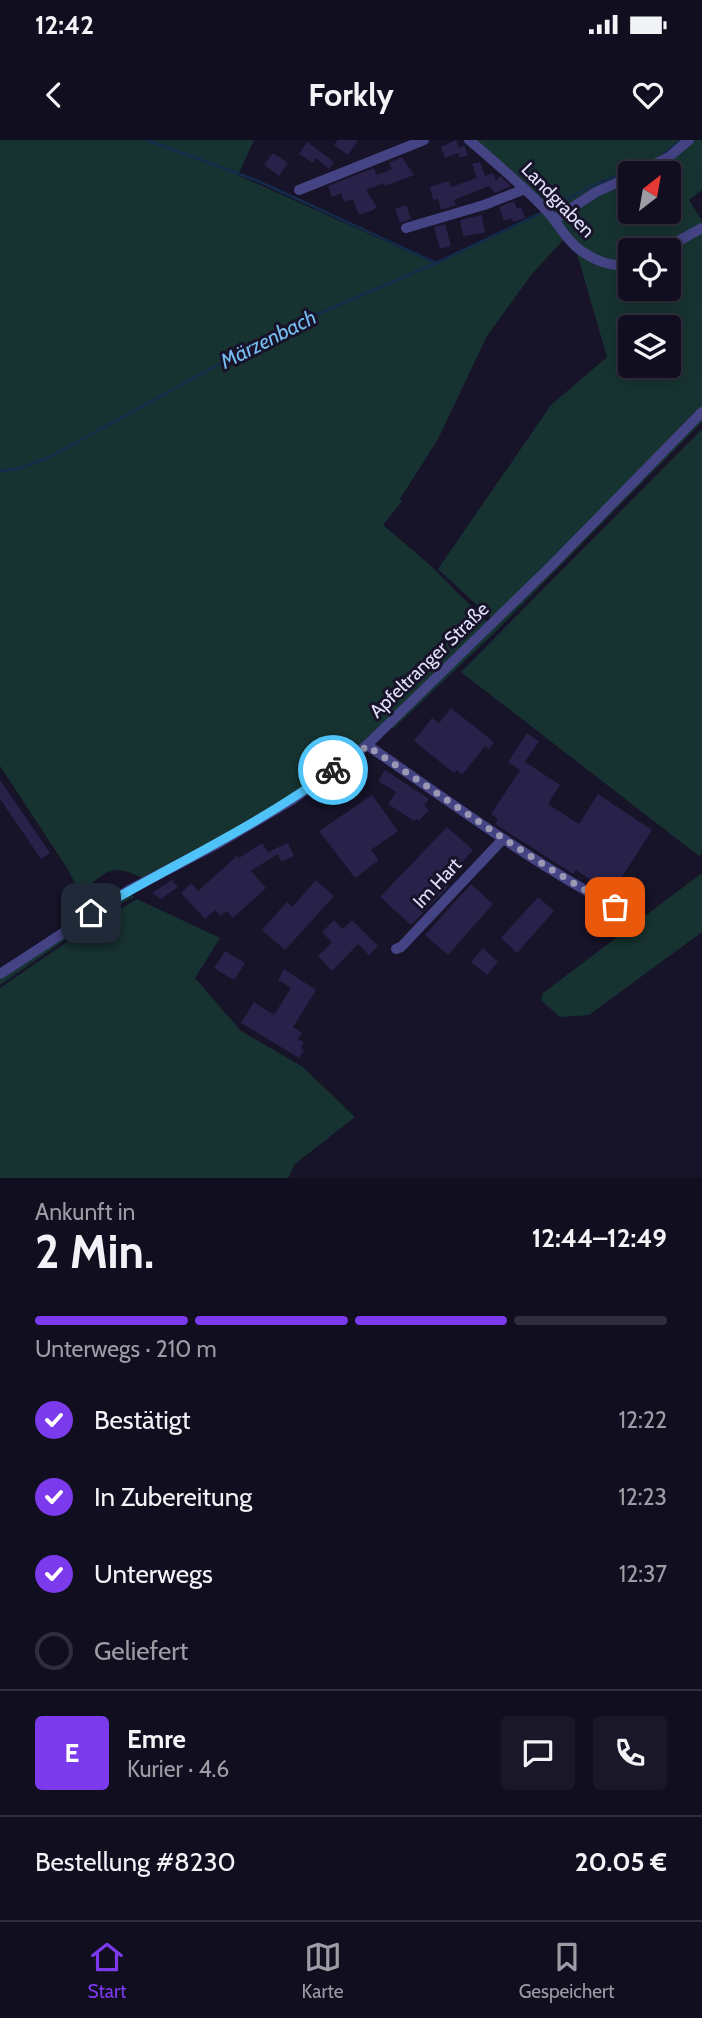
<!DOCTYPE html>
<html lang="de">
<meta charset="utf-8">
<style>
body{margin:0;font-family:Cabin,sans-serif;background:#1a1728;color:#f1f3f6;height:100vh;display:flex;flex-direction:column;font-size:26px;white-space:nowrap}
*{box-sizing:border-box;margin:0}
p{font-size:23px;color:#9c9ca4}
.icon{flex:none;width:38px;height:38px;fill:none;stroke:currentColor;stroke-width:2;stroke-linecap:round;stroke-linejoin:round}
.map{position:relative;height:1038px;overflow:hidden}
.drawer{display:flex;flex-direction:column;background:#110e1f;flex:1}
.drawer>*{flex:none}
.needle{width:46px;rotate:31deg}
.controls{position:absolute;left:618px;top:21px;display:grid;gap:14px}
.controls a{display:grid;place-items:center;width:63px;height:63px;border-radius:7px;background:#110e1f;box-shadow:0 4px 18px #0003,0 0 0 2px #302e3d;font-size:35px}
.pin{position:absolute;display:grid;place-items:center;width:60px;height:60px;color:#fff;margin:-30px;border-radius:14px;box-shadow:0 4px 10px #0006}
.courier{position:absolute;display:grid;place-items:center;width:70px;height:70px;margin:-35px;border:5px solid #4fc3f7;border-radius:50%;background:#fff;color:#222;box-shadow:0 2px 9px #0007}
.head em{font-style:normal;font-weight:800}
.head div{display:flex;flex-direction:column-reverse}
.head{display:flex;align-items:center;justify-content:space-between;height:119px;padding:0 35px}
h1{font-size:46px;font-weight:800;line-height:52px}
.bar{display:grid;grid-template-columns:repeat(4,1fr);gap:10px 7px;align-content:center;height:84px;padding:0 35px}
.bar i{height:9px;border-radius:5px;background:#302e3d}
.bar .current{background:#7c3aed}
.bar p{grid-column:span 4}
.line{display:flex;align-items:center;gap:18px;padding:0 35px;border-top:2px solid #302e3d}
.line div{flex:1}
.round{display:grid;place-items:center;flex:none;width:74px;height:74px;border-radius:7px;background:#1a1728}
ol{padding:0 35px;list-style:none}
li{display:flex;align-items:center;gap:21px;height:77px}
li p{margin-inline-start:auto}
li .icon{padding:7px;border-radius:50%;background:#7c3aed;color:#fff;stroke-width:4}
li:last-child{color:#9c9ca4}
li i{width:38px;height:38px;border:4px solid #302e3d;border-radius:50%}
.status{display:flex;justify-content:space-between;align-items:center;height:49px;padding:0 35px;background:#110e1f;direction:ltr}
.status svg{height:19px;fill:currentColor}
header{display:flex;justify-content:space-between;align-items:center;height:91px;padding:0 35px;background:#110e1f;font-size:32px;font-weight:800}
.tab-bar{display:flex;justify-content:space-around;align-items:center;height:98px;border-top:2px solid #302e3d;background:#110e1f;font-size:19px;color:#9c9ca4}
.tab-bar a{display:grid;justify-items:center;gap:4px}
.tab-bar .current{color:#7c3aed}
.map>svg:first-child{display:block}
</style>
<div class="status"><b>12:42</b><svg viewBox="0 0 49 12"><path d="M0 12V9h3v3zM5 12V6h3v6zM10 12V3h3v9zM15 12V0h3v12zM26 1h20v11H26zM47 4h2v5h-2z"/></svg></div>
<header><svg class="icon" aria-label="back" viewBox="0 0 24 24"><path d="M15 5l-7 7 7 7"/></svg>Forkly<svg class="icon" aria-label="heart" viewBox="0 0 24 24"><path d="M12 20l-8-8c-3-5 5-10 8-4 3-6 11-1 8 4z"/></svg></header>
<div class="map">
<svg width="702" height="1038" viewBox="0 0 702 1038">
<rect width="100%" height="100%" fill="#171329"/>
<path fill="#173331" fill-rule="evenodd" d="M0,0H254L238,35L436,124L546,72L565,98L532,134L487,196L438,299L400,359L402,361L383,385L431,426L487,482L364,603L287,657L217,700L142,738C109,722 106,733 80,753L67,728L0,626Z
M472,0H687L669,16L554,76Z
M691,0H702V50L689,60L702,81V86L659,110H630V121C593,121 580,108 558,80L597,53L630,38V72H668V33H641Z
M702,90V268L492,479L438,429L551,265L607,217L576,110L630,125V149H668V110ZM630,187H668V226H630Z
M702,275V282L495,492L393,589L391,586Z
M702,289V713L699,716L461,532Z
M702,733V792L589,875L560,877L541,860L543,853Z
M110,744L117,746L121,750L89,769L84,760Z
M129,753L134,757L104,773L0,845V839Z
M137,759L220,798L195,838L241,891L303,927L355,977L295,1024L288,1038H0V848L84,790Z"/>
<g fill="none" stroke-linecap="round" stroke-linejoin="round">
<path stroke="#142b4c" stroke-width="2.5" d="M147,0L256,40L436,123
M664,14L681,0
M551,68L588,48L646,23
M0,331L18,329L48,318L283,189L436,123L541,73"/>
</g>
<path fill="#282149" d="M338,0H358L348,15L334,5Z
M456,0L459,8L464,5L468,15L460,18L458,13L445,18L441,7Z
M307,2L334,22L329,29L316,18L313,23L299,14Z
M273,13L288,23L279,36L264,25Z
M402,17L414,35L385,46L384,43L366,50L377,67L373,70L359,75L353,59L344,62L341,53L332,57L328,46L374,28L377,35L392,29L389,23Z
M480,22L485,36L493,33L496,41L500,36L511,46L495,53L489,46L454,60L456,65L441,70L438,59L433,60L430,47L449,41L451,47L477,38L472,24Z
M514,61L517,69L521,67L525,78L513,82L512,78L504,81L499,67Z
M406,65L411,79L400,83L395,69Z
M482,75L485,93L463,96L460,80Z
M445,84L451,106L440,109L434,87Z
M451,568L494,602L489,609L485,606L462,635L457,630L454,633L414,601L432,578L439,583Z
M527,593L539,601L525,622L560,645L548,664L579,684L598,654L652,690L611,754L576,730L573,734L495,684L498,679L491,674L520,630L508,622Z
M385,630L429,659L424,666L429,670L419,681L416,679L414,681L388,664L396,652L378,641Z
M0,640L50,713L41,719L0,659Z
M372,655L398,691L371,710L379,720L355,738L319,691Z
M447,687L473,710L444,742L449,746L411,785L380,757Z
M262,703L268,712L288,703L294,716L281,722L278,714L251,731L266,748L233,778L227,771L221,776L215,770L205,779L181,753L191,743L198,751L237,716L239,718Z
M172,740L178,747L161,759L152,753Z
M316,740L334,756L285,810L262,790L287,762L292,767Z
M471,744L493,764L448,815L425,795Z
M538,757L554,771L517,813L501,798Z
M334,780L343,789L352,780L378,806L369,815L358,804L332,831L318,816L332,802L322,792Z
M483,808L498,822L487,835L471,822Z
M225,811L245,823L234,840L214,828Z
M284,829L316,850L293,887L302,893L298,899L304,902L301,908L304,910L299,918L241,883L254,862L274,875L291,848L278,840Z"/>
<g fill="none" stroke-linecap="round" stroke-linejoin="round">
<path stroke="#444384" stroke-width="10" d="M469,0C495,22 521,44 545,69C557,81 565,99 580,110C594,120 612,128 630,124
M637,33L669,17L689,0
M299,50L424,0
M555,79L596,52L630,37
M406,88L484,65L525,49
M662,110L702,88
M367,605C449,661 528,720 615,767
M396,809L401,807L503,699
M0,834L129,750L219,703L292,660L367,605L551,426L702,272"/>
</g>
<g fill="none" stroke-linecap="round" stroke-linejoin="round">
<path stroke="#9a98b2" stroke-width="7" stroke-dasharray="0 12.6" d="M333,630L367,606C449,660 528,719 615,767"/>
<path stroke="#4fc3f7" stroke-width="9" d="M91,773C173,724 256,687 333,630"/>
</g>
<g text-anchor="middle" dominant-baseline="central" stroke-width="6" stroke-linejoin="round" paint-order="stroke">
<g font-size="19" fill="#e1dffc" stroke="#171329">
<text transform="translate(558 60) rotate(46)">Landgraben</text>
<text transform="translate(429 520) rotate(-44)">Apfeltranger Straße</text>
<text transform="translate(437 743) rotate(-47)">Im Hart</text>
</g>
<g font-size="21" font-style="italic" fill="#76bcf3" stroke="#171329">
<text transform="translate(268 199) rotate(-27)">Märzenbach</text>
</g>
</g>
</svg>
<div class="controls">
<a><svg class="needle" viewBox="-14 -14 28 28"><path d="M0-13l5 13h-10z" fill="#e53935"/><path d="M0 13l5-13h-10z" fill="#9c9ca4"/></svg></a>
<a><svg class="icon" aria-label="locate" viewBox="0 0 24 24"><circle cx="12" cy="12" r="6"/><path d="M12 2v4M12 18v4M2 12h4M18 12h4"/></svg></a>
<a><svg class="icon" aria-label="layers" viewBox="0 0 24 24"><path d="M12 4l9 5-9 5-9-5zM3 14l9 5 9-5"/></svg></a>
</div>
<div class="pin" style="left:615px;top:767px;background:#ea580c"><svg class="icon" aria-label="bag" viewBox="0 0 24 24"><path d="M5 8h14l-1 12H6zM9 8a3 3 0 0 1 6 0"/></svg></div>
<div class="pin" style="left:91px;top:773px;background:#1f2937"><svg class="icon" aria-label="home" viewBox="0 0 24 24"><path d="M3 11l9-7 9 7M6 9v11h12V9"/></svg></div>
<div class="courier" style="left:333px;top:630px"><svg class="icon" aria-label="bike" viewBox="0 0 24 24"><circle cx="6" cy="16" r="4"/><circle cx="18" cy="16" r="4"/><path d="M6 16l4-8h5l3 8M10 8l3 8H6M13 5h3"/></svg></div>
</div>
<section class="drawer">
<div class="head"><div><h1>2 Min.</h1><p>Ankunft in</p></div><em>12:44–12:49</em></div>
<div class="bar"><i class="current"></i><i class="current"></i><i class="current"></i><i></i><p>Unterwegs · 210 m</p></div>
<ol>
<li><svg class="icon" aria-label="check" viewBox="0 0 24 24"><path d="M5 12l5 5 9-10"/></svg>Bestätigt<p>12:22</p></li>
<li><svg class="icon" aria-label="check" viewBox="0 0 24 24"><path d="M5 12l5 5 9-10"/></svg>In Zubereitung<p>12:23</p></li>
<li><svg class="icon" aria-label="check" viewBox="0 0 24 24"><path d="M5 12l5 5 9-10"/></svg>Unterwegs<p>12:37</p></li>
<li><i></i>Geliefert</li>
</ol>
<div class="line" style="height:126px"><b class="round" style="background:#7c3aed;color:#fff">E</b><div><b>Emre</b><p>Kurier · 4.6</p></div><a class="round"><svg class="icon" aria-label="chat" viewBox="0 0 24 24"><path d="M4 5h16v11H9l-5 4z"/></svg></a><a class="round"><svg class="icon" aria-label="phone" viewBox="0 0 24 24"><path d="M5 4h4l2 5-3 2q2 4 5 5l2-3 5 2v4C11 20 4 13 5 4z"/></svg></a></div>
<div class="line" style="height:91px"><div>Bestellung #8230</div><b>20.05 €</b></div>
</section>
<nav class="tab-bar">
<a class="current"><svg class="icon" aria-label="home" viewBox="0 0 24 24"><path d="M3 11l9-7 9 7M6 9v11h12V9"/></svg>Start</a>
<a><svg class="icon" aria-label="map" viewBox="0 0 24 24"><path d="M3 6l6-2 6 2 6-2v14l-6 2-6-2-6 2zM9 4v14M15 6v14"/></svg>Karte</a>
<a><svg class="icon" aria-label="saved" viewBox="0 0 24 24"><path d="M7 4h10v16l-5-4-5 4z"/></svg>Gespeichert</a>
</nav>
